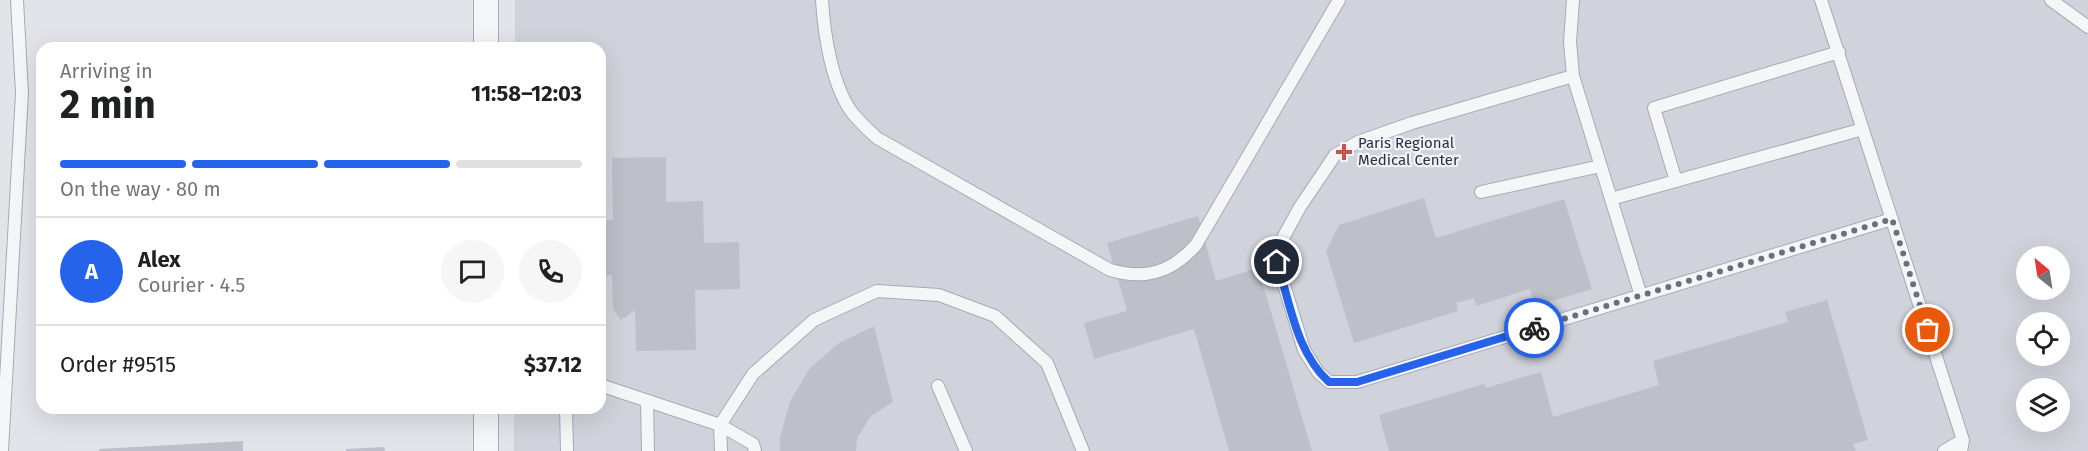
<!DOCTYPE html>
<meta charset="utf-8">
<style>
body{margin:0;font-family:"Fira Sans",sans-serif;background:#f6f6f6;color:#202124;height:100vh;display:flex;flex-direction:column;font-size:22px;white-space:nowrap}
*{box-sizing:border-box;margin:0}
p{font-size:20px;color:#757577}
.icon{flex:none;width:33px;height:33px;fill:none;stroke:currentColor;stroke-width:2;stroke-linecap:round;stroke-linejoin:round}
.map{position:relative;flex:1;overflow:hidden}
.panel{position:absolute;left:36px;top:42px;width:570px;height:372px;display:flex;flex-direction:column;background:#fff;border-radius:18px;box-shadow:0 6px 24px #0002}
.panel>*{flex:none}
.needle{width:39px;rotate:330deg}
.buttons{position:absolute;left:2016px;top:246px;display:grid;gap:12px}
.buttons a{display:grid;place-items:center;width:54px;height:54px;border-radius:50%;background:#fff;box-shadow:0 6px 24px #0002;font-size:30px}
.pin{position:absolute;display:grid;place-items:center;width:51px;height:51px;color:#fff;margin:-26px;border:3px solid #fff;border-radius:50%;box-shadow:0 2px 6px #0007}
.courier{position:absolute;display:grid;place-items:center;width:60px;height:60px;margin:-30px;border:4px solid #2563eb;border-radius:50%;background:#fff;color:#222;box-shadow:0 2px 8px #0007}
.headline em{font-style:normal;font-weight:700}
.headline div{display:flex;flex-direction:column-reverse}
.headline{display:flex;align-items:center;justify-content:space-between;height:102px;padding:0 24px}
h1{font-size:39px;font-weight:700;line-height:45px}
.bar{display:grid;grid-template-columns:repeat(4,1fr);gap:9px 6px;align-content:center;height:72px;padding:0 24px}
.bar i{height:8px;border-radius:4px;background:#e0e0e0}
.bar .current{background:#2563eb}
.bar p{grid-column:span 4}
.line{display:flex;align-items:center;gap:15px;padding:0 24px;border-top:2px solid #e0e0e0}
.line div{flex:1}
.round{display:grid;place-items:center;flex:none;width:63px;height:63px;border-radius:32px;background:#f6f6f6}
.map>svg:first-child{display:block}
</style>
<div class="map">
<svg width="2088" height="451" viewBox="0 0 2088 451">
<rect width="100%" height="100%" fill="#e3e4ea"/>
<path fill="#d1d3dc" fill-rule="evenodd" d="M515,0H2088V451H514V408H600V48H515ZM2026,256H2060V290H2026ZM2026,322H2060V356H2026ZM2026,388H2060V422H2026Z"/>
<path fill="#bdbfc9" d="M666,157V202L703,201L704,243L739,242L740,289L695,290L696,350L636,351L635,310L621,320L613,309L612,275L600,276V221L613,220L612,158Z
M1424,198L1436,238L1564,199L1592,289L1535,306L1530,289L1476,306L1474,298L1456,303L1458,311L1354,343L1326,251L1339,225Z
M1198,216L1216,281L1258,268L1312,451H1229L1194,329L1094,359L1084,323L1127,311L1107,243Z
M1827,300L1868,440L1853,444L1856,451H1389L1379,415L1484,384L1486,388L1541,372L1553,417L1659,385L1653,361L1788,322L1785,312Z
M874,326L893,402L871,416L857,438L856,451H780V438L790,401L810,368L839,343Z
M243,441V451H99V449Z
M384,447L385,451H346V449Z"/>
<g fill="none" stroke-linecap="round" stroke-linejoin="round">
<g stroke="#a8aab4" stroke-width="14">
<path id="service" d="M822,0C824,34 832,88 854,115C861,123 869,131 877,138L1110,270C1145,280 1171,273 1196,245L1339,0
M1573,0L1570,42L1573,76L1641,296
M1821,0L1963,440L1961,451
M2051,0L2088,27
M1573,76L1412,123L1358,142L1335,155L1300,207L1284,236L1277,262L1304,350L1318,372L1329,382H1357L1892,219
M1676,181L1654,108L1839,52
M1481,192L1601,166
M1611,199L1863,129
M600,385L720,425L721,451
M938,386L966,451
M647,401L648,451
M566,408L567,451
M2,451L22,93L17,0
M755,451L753,444L720,425L753,374L814,320L877,291L939,295L995,316L1047,363L1083,451
M1944,451L1963,440"/>
</g>
<g stroke="#a8aab4" stroke-width="26">
<path id="minor" d="M486,48V0
M486,451V408"/>
</g>
<use href="#service" stroke="#f5f6f8" stroke-width="12"/>
<use href="#minor" stroke="#f5f6f8" stroke-width="24"/>
</g>
<g fill="none" stroke-linecap="round" stroke-linejoin="round">
<path stroke="#6b6e7c" stroke-width="6" stroke-dasharray="0 10.8" d="M1534,328L1892,219L1928,330"/>
<path stroke="#2563eb" stroke-width="8" d="M1277,262C1290,303 1296,352 1329,382H1357L1534,328"/>
</g>
<path fill="#c65450" stroke="#f2f3f7" stroke-width="2" d="M1341 143h6v6h6v6h-6v6h-6v-6h-6v-6h6z"/>
<g text-anchor="middle" dominant-baseline="central" stroke-width="4.5" stroke-linejoin="round" paint-order="stroke">
<g font-size="15" fill="#2b2f41" stroke="#f2f3f7" text-anchor="start">
<text x="1358" y="143">Paris Regional<tspan x="1358" dy="17">Medical Center</tspan></text>
</g>
</g>
</svg>
<div class="buttons">
<a><svg class="needle" viewBox="-14 -14 28 28"><path d="M0-13l5 13h-10z" fill="#e53935"/><path d="M0 13l5-13h-10z" fill="#757577"/></svg></a>
<a><svg class="icon" aria-label="locate" viewBox="0 0 24 24"><circle cx="12" cy="12" r="6"/><path d="M12 2v4M12 18v4M2 12h4M18 12h4"/></svg></a>
<a><svg class="icon" aria-label="layers" viewBox="0 0 24 24"><path d="M12 4l9 5-9 5-9-5zM3 14l9 5 9-5"/></svg></a>
</div>
<div class="pin" style="left:1928px;top:330px;background:#ea580c"><svg class="icon" aria-label="bag" viewBox="0 0 24 24"><path d="M5 8h14l-1 12H6zM9 8a3 3 0 0 1 6 0"/></svg></div>
<div class="pin" style="left:1277px;top:262px;background:#1f2937"><svg class="icon" aria-label="home" viewBox="0 0 24 24"><path d="M3 11l9-7 9 7M6 9v11h12V9"/></svg></div>
<div class="courier" style="left:1534px;top:328px"><svg class="icon" aria-label="bike" viewBox="0 0 24 24"><circle cx="6" cy="16" r="4"/><circle cx="18" cy="16" r="4"/><path d="M6 16l4-8h5l3 8M10 8l3 8H6M13 5h3"/></svg></div>
<section class="panel">
<div class="headline"><div><h1>2 min</h1><p>Arriving in</p></div><em>11:58–12:03</em></div>
<div class="bar"><i class="current"></i><i class="current"></i><i class="current"></i><i></i><p>On the way · 80 m</p></div>
<div class="line" style="height:108px"><b class="round" style="background:#2563eb;color:#fff">A</b><div><b>Alex</b><p>Courier · 4.5</p></div><a class="round"><svg class="icon" aria-label="chat" viewBox="0 0 24 24"><path d="M4 5h16v11H9l-5 4z"/></svg></a><a class="round"><svg class="icon" aria-label="phone" viewBox="0 0 24 24"><path d="M5 4h4l2 5-3 2q2 4 5 5l2-3 5 2v4C11 20 4 13 5 4z"/></svg></a></div>
<div class="line" style="height:78px"><div>Order #9515</div><b>$37.12</b></div>
</section>
</div>
